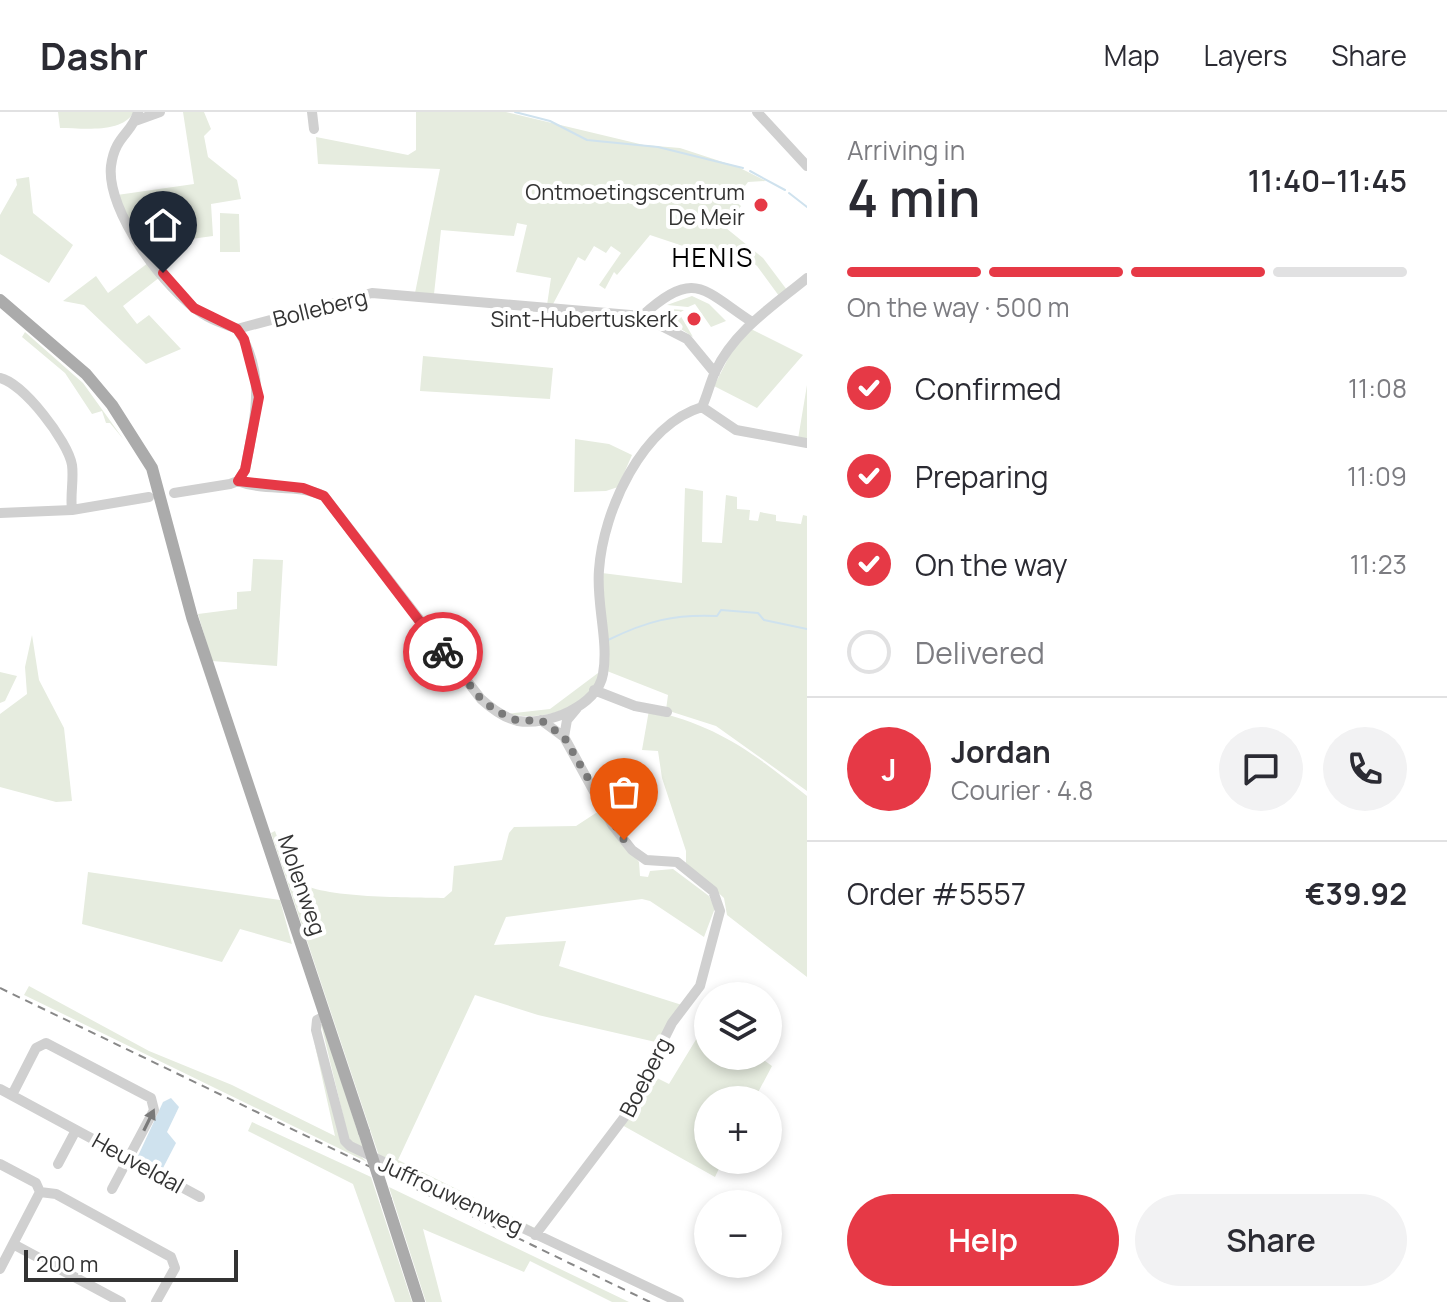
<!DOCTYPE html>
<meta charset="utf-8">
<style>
body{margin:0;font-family:Manrope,sans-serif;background:#f2f2f3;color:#2b2b33;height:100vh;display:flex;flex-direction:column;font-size:30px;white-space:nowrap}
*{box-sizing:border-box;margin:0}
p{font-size:26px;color:#7c7c81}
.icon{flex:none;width:44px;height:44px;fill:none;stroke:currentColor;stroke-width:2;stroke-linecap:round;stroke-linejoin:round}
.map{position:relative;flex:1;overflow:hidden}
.panel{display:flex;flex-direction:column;background:#fff;width:640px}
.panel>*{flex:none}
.tools{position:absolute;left:694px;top:870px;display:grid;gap:16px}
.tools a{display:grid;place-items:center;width:88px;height:88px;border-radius:50%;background:#fff;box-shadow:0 4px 12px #0003;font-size:40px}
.scale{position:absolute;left:24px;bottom:20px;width:214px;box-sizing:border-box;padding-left:8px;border:4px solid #333;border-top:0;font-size:22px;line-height:28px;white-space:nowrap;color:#333;-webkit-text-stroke:6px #fff;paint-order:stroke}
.pin{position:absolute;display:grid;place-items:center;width:68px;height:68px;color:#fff;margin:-82px -34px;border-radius:50% 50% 50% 0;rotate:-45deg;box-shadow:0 0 8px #0007}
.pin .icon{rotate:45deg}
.courier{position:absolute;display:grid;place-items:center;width:80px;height:80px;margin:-40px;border:6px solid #e63946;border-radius:50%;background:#fff;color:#222;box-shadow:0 2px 10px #0007}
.head em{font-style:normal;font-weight:600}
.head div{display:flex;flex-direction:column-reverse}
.head{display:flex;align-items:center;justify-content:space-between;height:136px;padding:0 40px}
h1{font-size:52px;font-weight:600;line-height:60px}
.bar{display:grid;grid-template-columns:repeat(4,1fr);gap:12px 8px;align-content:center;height:96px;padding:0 40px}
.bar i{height:10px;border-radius:6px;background:#e1e1e2}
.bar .on{background:#e63946}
.bar p{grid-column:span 4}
.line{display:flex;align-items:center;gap:20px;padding:0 40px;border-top:2px solid #e1e1e2}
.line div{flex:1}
.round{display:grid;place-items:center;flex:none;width:84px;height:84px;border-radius:42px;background:#f2f2f3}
ol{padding:0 40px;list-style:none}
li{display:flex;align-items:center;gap:24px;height:88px}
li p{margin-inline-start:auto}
li .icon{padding:8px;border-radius:50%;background:#e63946;color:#fff;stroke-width:4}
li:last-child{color:#7c7c81}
li i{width:44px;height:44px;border:4px solid #e1e1e2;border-radius:50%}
.primary-button{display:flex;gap:16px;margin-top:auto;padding:16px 40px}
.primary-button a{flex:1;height:92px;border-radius:48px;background:#e63946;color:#fff;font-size:32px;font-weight:600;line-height:92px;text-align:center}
.primary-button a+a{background:#f2f2f3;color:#2b2b33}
header{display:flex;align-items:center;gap:48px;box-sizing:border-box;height:112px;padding:0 40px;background:#fff;border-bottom:2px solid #e1e1e2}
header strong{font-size:38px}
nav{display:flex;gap:44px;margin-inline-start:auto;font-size:28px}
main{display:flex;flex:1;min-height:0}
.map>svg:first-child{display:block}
</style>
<header>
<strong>Dashr</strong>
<nav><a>Map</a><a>Layers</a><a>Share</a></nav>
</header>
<main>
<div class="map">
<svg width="807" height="1190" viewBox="0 0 807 1190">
<rect width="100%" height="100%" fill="#fff"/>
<path fill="#e6ecdf" d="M58,0H134C122,22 82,16 60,16Z
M183,0H204L211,17L204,24L208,45L237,68L241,87L211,92L213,124L147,133L130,112L117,83L194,72Z
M416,0H506L644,33L680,36L738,55L766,69L748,70L734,88L741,94L726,116L763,146L787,178L779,184L757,154L733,133L717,150L707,142L650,123L617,163L614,160L605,177L599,173L621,141L611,134L606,141L594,134L585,149L578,145L552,194L547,193L551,166L516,160L527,113L517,111L514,124L441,118L434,182L415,181L440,57L318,52L316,25L408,43L416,38Z
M29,65L33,101L73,133L49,171L0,142V103L17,73L16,67Z
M220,101L239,102L240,140H220Z
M148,151L160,165L123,194L137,212L149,203L181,237L146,252L84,193L63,189L96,164L108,181Z
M692,184L709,192L726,209L711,215L695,192L688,195L667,193Z
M670,197L684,198L679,201L693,225L657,201Z
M751,217L803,243L757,296L714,274L731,241Z
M25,220L83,271L124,328L110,311H106L102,299L92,302L65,261L22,225Z
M423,244L553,256L550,287L420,279Z
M807,273V328L798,327Z
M575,327L609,332L632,343L618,375L606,379L574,380Z
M685,376L703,379L702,430L722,431L726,383L737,385V397L750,398L749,408L758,409L760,400L776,403V409L801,412L803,403L807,404V679L716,614L666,598L668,583L607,559L602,461L682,471Z
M253,447L283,448L277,554L212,549L198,502L237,497V480L251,479Z
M32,523L39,568L64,616L72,689L56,690L0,675V602L27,582L25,555Z
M0,560L17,564L5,589L0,591Z
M598,561L601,563C581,599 545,609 506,602L550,597Z
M649,598C719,614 752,640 807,684V865L727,803L724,786L686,751V739L662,666L658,639L642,638Z
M599,699L639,750L640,764L648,765L650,759L673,757L709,784L715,796L704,825L650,789L642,787L506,805L494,833L566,829L559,854L682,893L660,931L538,903L475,883L398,1048L537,1117L535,1119L379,1044L271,721L275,719C281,734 285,757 298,769C318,787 415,785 444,786L452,779L454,754L502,748L509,721L514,715L576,714Z
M88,760L280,788L292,832L240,817L222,850L82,812Z
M29,874L149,939L232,973L335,1024L314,929L341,1026L367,1050L24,883Z
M703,907L708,911V944H758L772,954L754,988H708V1048H723L715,1065L622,1013L640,979L644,982L653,964L669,972L703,916Z
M321,912L323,913L363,1036L350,1032Z
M252,1010L371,1065L412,1190H395L353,1072L248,1019Z
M389,1075L629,1190H612L530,1149L524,1160L423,1117L442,1190H426Z"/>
<path fill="#cfe2ee" d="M171,986L179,995L167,1020L176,1031L163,1056L138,1044L163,990Z"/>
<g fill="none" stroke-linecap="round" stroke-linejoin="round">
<path stroke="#cfe2ee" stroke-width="2" d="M515,0L550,9L587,28L658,35L743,56
M750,59L785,78
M789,81L807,95
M608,528C647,509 674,502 717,504L721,498L758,501L764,508L807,517"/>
<path stroke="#d0d0d0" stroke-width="10" d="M138,0C132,22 115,23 111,54C106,99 165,178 203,202C213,209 225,212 237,217L372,181L642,204L687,227L715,261
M312,0L314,17
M757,0L807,54
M135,9L160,0
M642,204C695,156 703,178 752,210
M0,266C23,271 68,329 72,353C74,368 70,383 72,398
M702,295C707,284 710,271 715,260C734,219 773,194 807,166
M702,295L736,318L807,331
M238,369C265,380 296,371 324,384L481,587C492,597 504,606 518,609C547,614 598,594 603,562C609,529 596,492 599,458C603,399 642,313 702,295
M174,381L230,372L238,369L245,358C254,309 268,262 237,217
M0,401L72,398L149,385
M594,578L635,594L667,600
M564,625L567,608L577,596
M325,904L317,908L316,918L345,1029L350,1034L679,1190
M0,977L200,1085
M12,983L36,936L46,931L151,986L154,998L112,1077
M0,1052L36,1071L40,1080L0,1157
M58,1052L76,1018
M40,1080L56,1082L171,1145L175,1156L156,1190
M535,1123L626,1003L672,911L700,874L720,799L713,779L677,750L646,748L632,738L613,714L564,625L541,608
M13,1132L121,1190"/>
<path stroke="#ababab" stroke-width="12" d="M0,188L86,262L112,293L152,356L192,505L364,1020
M386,1088L419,1190"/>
<path stroke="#888" stroke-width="2" stroke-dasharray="8 6" stroke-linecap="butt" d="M0,876L650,1190"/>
<path stroke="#ababab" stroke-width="12" d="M364,1020L386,1088"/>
</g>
<defs><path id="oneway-solid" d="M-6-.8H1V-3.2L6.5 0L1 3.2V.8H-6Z" transform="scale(2)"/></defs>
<use fill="#7a7a7a" href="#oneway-solid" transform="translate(149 1008) rotate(-64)"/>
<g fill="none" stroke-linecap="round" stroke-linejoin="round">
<path stroke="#7a7a7a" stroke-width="8" stroke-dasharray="0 14.4" d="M443,540L481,587L496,599L518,609L541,608L564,625L624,728"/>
<path stroke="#e63946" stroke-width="10" d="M163,161L194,196L237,217L244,227L259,285L245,358L238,369L303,376L324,384L443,540"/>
</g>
<g fill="#e63946" stroke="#fff" stroke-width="3">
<circle cx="761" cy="93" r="8"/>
<circle cx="694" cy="207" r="8"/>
</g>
<g text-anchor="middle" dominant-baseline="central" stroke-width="8" stroke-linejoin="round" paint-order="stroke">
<g font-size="22" fill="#333" stroke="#fff" text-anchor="end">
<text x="745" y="80">Ontmoetingscentrum<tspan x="745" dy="25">De Meir</tspan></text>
<text x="678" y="207">Sint-Hubertuskerk</text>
</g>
<g font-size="22" fill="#333" stroke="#fff">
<text transform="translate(320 196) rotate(-14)">Bolleberg</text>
<text transform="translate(302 773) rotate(71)">Molenweg</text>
<text transform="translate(645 965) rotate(-63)">Boeberg</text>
<text transform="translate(138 1051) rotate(29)">Heuveldal</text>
<text transform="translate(451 1083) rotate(25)">Juffrouwenweg</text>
</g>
<g font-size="26" letter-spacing="2" fill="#000" stroke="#fff">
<text x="713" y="145">HENIS</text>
</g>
</g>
</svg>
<div class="tools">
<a><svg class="icon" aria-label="layers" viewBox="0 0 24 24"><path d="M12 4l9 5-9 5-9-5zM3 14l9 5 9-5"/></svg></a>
<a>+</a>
<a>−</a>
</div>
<div class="scale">200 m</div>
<div class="pin" style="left:624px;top:728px;background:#ea580c"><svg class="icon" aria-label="bag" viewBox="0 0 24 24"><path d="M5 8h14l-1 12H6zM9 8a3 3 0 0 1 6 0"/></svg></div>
<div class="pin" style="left:163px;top:161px;background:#1f2937"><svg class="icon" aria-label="home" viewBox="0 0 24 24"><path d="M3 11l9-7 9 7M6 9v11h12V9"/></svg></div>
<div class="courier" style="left:443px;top:540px"><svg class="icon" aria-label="bike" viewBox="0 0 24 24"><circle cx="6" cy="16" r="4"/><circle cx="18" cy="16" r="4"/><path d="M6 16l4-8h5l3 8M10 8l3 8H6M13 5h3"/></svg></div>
</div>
<section class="panel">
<div class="head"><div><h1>4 min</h1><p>Arriving in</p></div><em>11:40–11:45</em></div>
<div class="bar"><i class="on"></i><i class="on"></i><i class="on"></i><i></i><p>On the way · 500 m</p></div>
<ol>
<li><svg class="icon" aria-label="check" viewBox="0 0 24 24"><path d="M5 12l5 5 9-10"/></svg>Confirmed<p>11:08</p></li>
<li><svg class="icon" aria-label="check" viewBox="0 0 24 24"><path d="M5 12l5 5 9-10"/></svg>Preparing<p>11:09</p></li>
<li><svg class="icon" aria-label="check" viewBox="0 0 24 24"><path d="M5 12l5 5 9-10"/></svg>On the way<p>11:23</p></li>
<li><i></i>Delivered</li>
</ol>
<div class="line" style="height:144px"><b class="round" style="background:#e63946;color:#fff">J</b><div><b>Jordan</b><p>Courier · 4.8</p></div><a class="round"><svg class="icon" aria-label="chat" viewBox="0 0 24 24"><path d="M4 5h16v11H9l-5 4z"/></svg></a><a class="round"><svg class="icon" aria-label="phone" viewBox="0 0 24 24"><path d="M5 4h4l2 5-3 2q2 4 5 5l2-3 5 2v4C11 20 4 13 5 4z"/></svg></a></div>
<div class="line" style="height:104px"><div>Order #5557</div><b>€39.92</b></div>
<div class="primary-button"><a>Help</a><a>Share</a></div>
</section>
</main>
